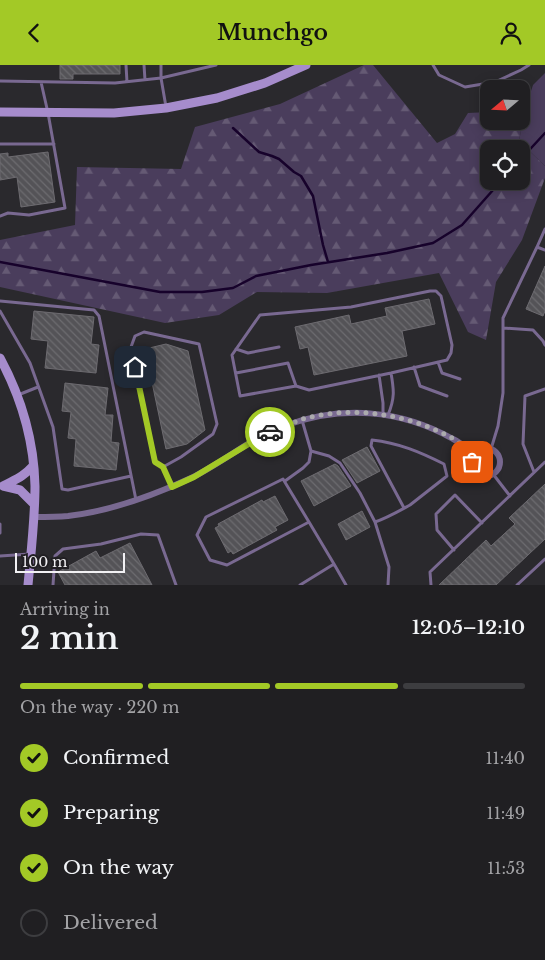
<!DOCTYPE html>
<meta charset="utf-8">
<style>
body{margin:0;font-family:"Libre Baskerville",serif;background:#2d2c2f;color:#f1f3f6;height:100vh;display:flex;flex-direction:column;font-size:19px;white-space:nowrap}
*{box-sizing:border-box;margin:0}
p{font-size:16px;color:#a2a2a5}
.icon{flex:none;width:28px;height:28px;fill:none;stroke:currentColor;stroke-width:2;stroke-linecap:round;stroke-linejoin:round}
.map{position:relative;height:520px;overflow:hidden}
.side{display:flex;flex-direction:column;background:#201f22;flex:1}
.side>*{flex:none}
.needle{width:32px;rotate:251deg}
.tools{position:absolute;left:480px;top:15px;display:grid;gap:10px}
.tools a{display:grid;place-items:center;width:50px;height:50px;border-radius:10px;background:#201f22;box-shadow:0 2px 12px #0003,0 0 0 1px #3d3d40;font-size:25px}
.scale{position:absolute;left:15px;bottom:12px;width:110px;box-sizing:border-box;padding-left:5px;border:2px solid #f2f1f4;border-top:0;font-size:14px;line-height:18px;white-space:nowrap;color:#f2f1f4;-webkit-text-stroke:4px #211f23;paint-order:stroke}
.pin{position:absolute;display:grid;place-items:center;width:42px;height:42px;color:#fff;margin:-21px;border-radius:10px;box-shadow:0 2px 8px #0006}
.courier{position:absolute;display:grid;place-items:center;width:50px;height:50px;margin:-25px;border:4px solid #a3c926;border-radius:50%;background:#fff;color:#222;box-shadow:0 1px 6px #0007}
.overview em{font-style:normal;font-weight:600}
.overview div{display:flex;flex-direction:column-reverse}
.overview{display:flex;align-items:center;justify-content:space-between;height:85px;padding:0 20px}
h1{font-size:32px;font-weight:600;line-height:38px}
.bar{display:grid;grid-template-columns:repeat(4,1fr);gap:8px 5px;align-content:center;height:60px;padding:0 20px}
.bar i{height:6px;border-radius:4px;background:#3d3d40}
.bar .selected{background:#a3c926}
.bar p{grid-column:span 4}
ol{padding:0 20px;list-style:none}
li{display:flex;align-items:center;gap:15px;height:55px}
li p{margin-inline-start:auto}
li .icon{padding:5px;border-radius:50%;background:#a3c926;color:#111;stroke-width:4}
li:last-child{color:#a2a2a5}
li i{width:28px;height:28px;border:2px solid #3d3d40;border-radius:50%}
header{display:flex;justify-content:space-between;align-items:center;height:65px;padding:0 20px;background:#a3c926;color:#111;font-size:22px;font-weight:600}
.map>svg:first-child{display:block}
</style>
<header><svg class="icon" aria-label="back" viewBox="0 0 24 24"><path d="M15 5l-7 7 7 7"/></svg>Munchgo<svg class="icon" aria-label="person" viewBox="0 0 24 24"><circle cx="12" cy="8" r="4"/><path d="M4 21q1-7 8-7t8 7"/></svg></header>
<div class="map">
<svg width="545" height="520" viewBox="0 0 545 520">
<defs>
<pattern id="forest-firs" width="22" height="20" patternUnits="userSpaceOnUse" patternTransform="scale(1.25)"><rect width="22" height="20" fill="#4a3d5c"/><path d="M5 1l3.5 6h-7zM16 11l3.5 6h-7z" fill="#655a74"/></pattern>
<pattern id="building-back-hatch" width="6" height="6" patternUnits="userSpaceOnUse" patternTransform="scale(1.25)"><rect width="6" height="6" fill="#545357"/><path d="M-1 5l2 2M0 0l6 6M5-1l2 2" fill="none" stroke="#6d6c70"/></pattern>
</defs>
<rect width="100%" height="100%" fill="#2a292d"/>
<path fill="#4a3d5c" d="M545,8V101L519,76L525,44L533,20Z"/>
<path fill="url(#forest-firs)" fill-rule="evenodd" d="M364,0H373L437,78L455,69L468,48L489,47V56H521V44H525L519,76L545,101V113L522,175L496,217L486,275L468,267L439,208L327,228L257,227L219,250L165,258L0,222V175L75,160L77,102L181,104L195,62L280,39ZM489,84H521V116H489Z"/>
<g fill="none" stroke-linecap="round" stroke-linejoin="round">
<path stroke="#17022b" stroke-width="2.5" d="M233,63L259,87L272,91L279,94L294,107L301,111L313,131L323,180L328,197
M521,94L545,68
M0,197L160,227H202L233,223L256,211L311,200L387,188L433,178L462,160L501,116"/>
</g>
<path fill="url(#building-back-hatch)" stroke="#6d6b70" d="M60,0H120V9H73V14H60Z
M48,87L55,137L21,142L17,112L0,115V89L8,88V92Z
M545,201V246L543,251L526,244Z
M429,234L435,259L402,266L407,291L314,310L308,282L300,284L295,262L349,250L351,259L387,251L385,243Z
M34,246L94,252L91,279L99,280L96,308L45,303L48,276L31,274Z
M166,279L188,286L205,365L187,379L166,384L145,284Z
M65,318L108,323L105,350H113L111,377L119,378L116,405L74,401L76,374L68,373L71,347L62,346Z
M367,382L380,406L357,418L342,395Z
M335,399L338,401L351,421L314,441L301,416Z
M545,419V474L496,520H439L486,475L491,481L515,459L509,453Z
M275,431L288,455L275,462L277,465L233,489L231,486L228,488L215,463L219,461L218,459L262,435L263,437Z
M362,446L370,462L346,475L338,459Z
M130,478L152,520H65L58,507L96,486L100,493Z"/>
<g fill="none" stroke-linecap="round" stroke-linejoin="round">
<path stroke="#796991" stroke-width="3" d="M126,0L127,17
M144,0L145,15
M161,0V13L216,0
M433,0L439,10L465,22L495,17L521,5L529,0
M0,16L115,18L161,13L166,42
M0,79H54
M0,151L8,148L29,150L65,143L48,48L41,17
M537,182L545,164
M430,226H436L441,231L452,280L451,288L447,295L391,308L309,325L296,321L240,331L232,290L260,250L351,242Z
M0,236L94,245L99,251L136,435
M0,246L30,298L53,362L62,424L68,425L131,411
M503,263L533,265L543,276L545,280
M236,284L248,288L279,282
M438,297L442,308L460,314
M414,302L420,321L447,331
M236,308L288,298L296,321
M379,310L383,338V349
M18,330L38,322
M388,350C395,333 394,325 391,308
M302,355L311,386L329,391L340,398L360,428L375,457L389,502L388,520
M491,384L498,361L503,328V253L537,182L545,185
M163,402L181,392L213,369L217,359L199,279L144,267L135,271L131,282L155,397L163,402L171,421
M534,407L523,379L525,331L545,324
M493,409L510,431
M285,416L303,403L309,397L311,386
M309,457L283,414L206,452L197,470L210,495L227,500L309,457L334,499
M375,457C387,453 399,446 410,440L447,411L444,399C420,387 399,378 372,375L371,381L404,443
M0,459V468
M454,485L437,465L436,449L455,430L482,458
M0,491L30,489
M53,520L55,491L63,484L101,479L141,469L158,470L176,520
M300,520L334,499L346,520
M431,520L430,507L545,397
M517,520L545,494"/>
<path stroke="#796991" stroke-width="6" d="M472 397a14 14 0 1 1 28 0a14 14 0 1 1-28 0Z
M34,452C45,452 57,452 68,451C112,446 152,431 191,413C216,401 239,383 263,370C270,366 277,364 284,361C341,340 400,344 453,374C461,378 468,384 475,389"/>
<path stroke="#a68ccc" stroke-width="9" d="M0,47L114,48L166,43L217,33L265,18L306,0
M0,293C21,332 34,377 35,421C35,454 31,487 28,520
M3,421L20,425L34,439
M3,421C16,414 23,412 33,401"/>
</g>
<g fill="none" stroke-linecap="round" stroke-linejoin="round">
<path stroke="#acabae" stroke-width="5" stroke-dasharray="0 9" d="M270,367C281,363 292,358 303,354C352,340 408,349 452,373C460,378 467,384 475,389L472,397"/>
<path stroke="#a3c926" stroke-width="6" d="M135,302L155,397L163,402L172,422L194,412L265,369L270,367"/>
</g>
</svg>
<div class="tools">
<a><svg class="needle" viewBox="-14 -14 28 28"><path d="M0-13l5 13h-10z" fill="#e53935"/><path d="M0 13l5-13h-10z" fill="#a2a2a5"/></svg></a>
<a><svg class="icon" aria-label="locate" viewBox="0 0 24 24"><circle cx="12" cy="12" r="6"/><path d="M12 2v4M12 18v4M2 12h4M18 12h4"/></svg></a>
</div>
<div class="scale">100 m</div>
<div class="pin" style="left:472px;top:397px;background:#ea580c"><svg class="icon" aria-label="bag" viewBox="0 0 24 24"><path d="M5 8h14l-1 12H6zM9 8a3 3 0 0 1 6 0"/></svg></div>
<div class="pin" style="left:135px;top:302px;background:#1f2937"><svg class="icon" aria-label="home" viewBox="0 0 24 24"><path d="M3 11l9-7 9 7M6 9v11h12V9"/></svg></div>
<div class="courier" style="left:270px;top:367px"><svg class="icon" aria-label="car" viewBox="0 0 24 24"><path d="M5 17H2v-5l4-1 3-4h7l3 4 3 1v5h-3M9 17h6M6 11h13"/><circle cx="7" cy="17" r="2"/><circle cx="17" cy="17" r="2"/></svg></div>
</div>
<section class="side">
<div class="overview"><div><h1>2 min</h1><p>Arriving in</p></div><em>12:05–12:10</em></div>
<div class="bar"><i class="selected"></i><i class="selected"></i><i class="selected"></i><i></i><p>On the way · 220 m</p></div>
<ol>
<li><svg class="icon" aria-label="check" viewBox="0 0 24 24"><path d="M5 12l5 5 9-10"/></svg>Confirmed<p>11:40</p></li>
<li><svg class="icon" aria-label="check" viewBox="0 0 24 24"><path d="M5 12l5 5 9-10"/></svg>Preparing<p>11:49</p></li>
<li><svg class="icon" aria-label="check" viewBox="0 0 24 24"><path d="M5 12l5 5 9-10"/></svg>On the way<p>11:53</p></li>
<li><i></i>Delivered</li>
</ol>
</section>
